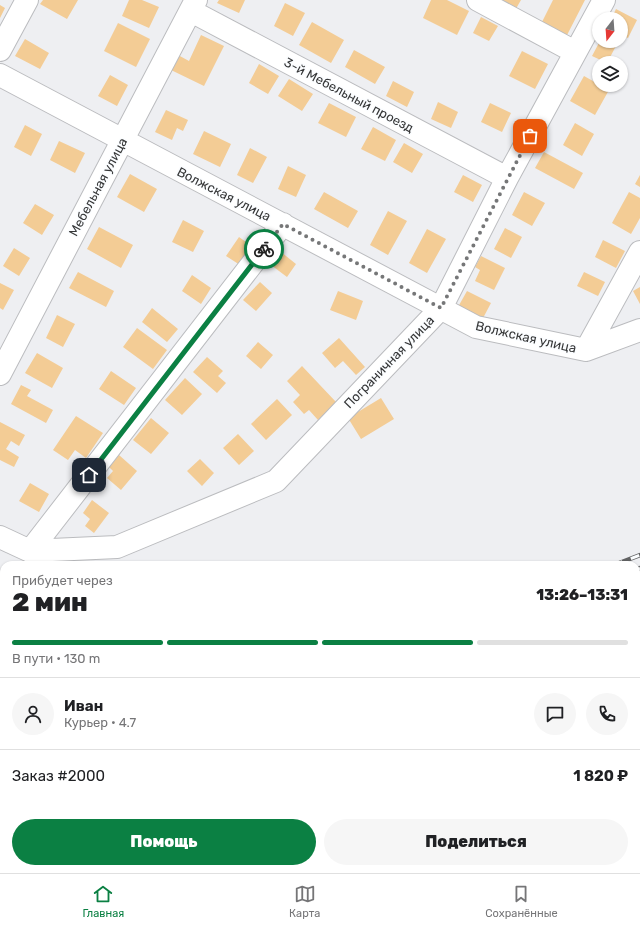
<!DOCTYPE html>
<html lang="ru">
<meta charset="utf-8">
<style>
body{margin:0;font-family:Rubik,sans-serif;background:#f6f6f6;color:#202124;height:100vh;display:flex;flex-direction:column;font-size:15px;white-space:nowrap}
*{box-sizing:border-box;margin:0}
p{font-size:13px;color:#757577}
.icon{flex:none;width:22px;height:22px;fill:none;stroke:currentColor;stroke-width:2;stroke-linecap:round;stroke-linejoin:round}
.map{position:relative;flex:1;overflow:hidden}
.panel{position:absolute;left:0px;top:561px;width:640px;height:312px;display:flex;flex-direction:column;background:#fff;border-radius:12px 12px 0 0;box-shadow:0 1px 3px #0004}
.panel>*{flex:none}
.needle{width:26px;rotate:197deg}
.tools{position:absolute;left:592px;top:12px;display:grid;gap:8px}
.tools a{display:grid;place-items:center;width:36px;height:36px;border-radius:50%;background:#fff;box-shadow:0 1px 3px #0004;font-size:20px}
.pin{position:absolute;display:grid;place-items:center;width:34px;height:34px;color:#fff;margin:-17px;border-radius:8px;box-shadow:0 2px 6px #0006}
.courier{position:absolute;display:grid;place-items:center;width:40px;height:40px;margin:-20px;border:3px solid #0b8043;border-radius:50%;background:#fff;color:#222;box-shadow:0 1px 5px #0007}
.overview em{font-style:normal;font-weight:800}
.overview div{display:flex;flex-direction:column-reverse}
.overview{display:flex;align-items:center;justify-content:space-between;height:68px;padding:0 12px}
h1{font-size:26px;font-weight:800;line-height:30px}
.bar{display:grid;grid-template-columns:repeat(4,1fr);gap:6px 4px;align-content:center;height:48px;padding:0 12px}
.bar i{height:5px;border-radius:3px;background:#e0e0e0}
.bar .on{background:#0b8043}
.bar p{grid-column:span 4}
.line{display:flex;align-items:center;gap:10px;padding:0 12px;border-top:1px solid #e0e0e0}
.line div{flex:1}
.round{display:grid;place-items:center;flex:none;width:42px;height:42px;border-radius:21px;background:#f6f6f6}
.action{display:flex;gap:8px;margin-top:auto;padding:8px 12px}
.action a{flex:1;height:46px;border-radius:24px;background:#0b8043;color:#fff;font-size:16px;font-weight:800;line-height:46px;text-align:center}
.action a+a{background:#f6f6f6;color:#202124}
.tab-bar{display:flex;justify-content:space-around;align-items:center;height:56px;border-top:1px solid #e0e0e0;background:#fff;font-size:11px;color:#757577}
.tab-bar a{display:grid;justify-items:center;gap:2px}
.tab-bar .on{color:#0b8043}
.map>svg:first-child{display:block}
</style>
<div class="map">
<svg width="640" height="873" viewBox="0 0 640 873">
<rect width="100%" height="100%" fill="#eeeff2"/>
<path fill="#f4deeb" d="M640,596V873H9L17,869H636V598Z"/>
<path fill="#f3cc95" d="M43,0H78L67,19L40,4Z
M129,0H142L159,7L149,28L122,16Z
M219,0H245L239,13L217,3Z
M431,0H447L469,11L457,35L423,18Z
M492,0H521L514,12Z
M553,0H585L565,39L540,26Z
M285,3L305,13L293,36L274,26Z
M0,5L5,8L0,18Z
M616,9L637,20L628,38L621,35V19H611Z
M481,17L498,26L489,41L473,33Z
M312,22L344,40L331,63L299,45Z
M118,23L150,39L136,67L104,51Z
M201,35L224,46L204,86L171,70L178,55L189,61Z
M25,39L49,53L40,69L15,56Z
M600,41H612L617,44L607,63L592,56Z
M354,50L385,67L375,84L345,67Z
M522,51L548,64L535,89L509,76Z
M259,64L279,76L268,94L249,83Z
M110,75L128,85L117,106L98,96Z
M584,76L609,90L595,115L570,101Z
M289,79L313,94L302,111L278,96Z
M393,81L414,92L407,107L386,96Z
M438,102L458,112L451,128L431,119Z
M329,103L356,117L346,137L318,123Z
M490,103L511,113L502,132L481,122Z
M166,110L188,120L183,131L177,128L172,140L155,132Z
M575,123L594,134L582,156L563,145Z
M25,125L42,134L31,156L14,147Z
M373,127L396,140L385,161L361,149Z
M204,131L231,144L220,167L193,154Z
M59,141L85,153L75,173L50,160Z
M404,143L423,154L412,173L393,162Z
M250,148L267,157L253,183L237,175Z
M544,152L583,173L574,189L535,168Z
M288,166L306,175L296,197L278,189Z
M130,174L157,189L144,212L117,197Z
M463,175L482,185L473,202L454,192Z
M640,175V187L635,184Z
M324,192L358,211L348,228L314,209Z
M524,192L545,203L532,226L512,215Z
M629,192L640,198V218L631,234L612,223Z
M35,204L54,215L42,235L23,223Z
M388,211L407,221L388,255L370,245Z
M183,220L204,231L193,252L172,242Z
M99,227L133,245L121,268L87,249Z
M505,228L522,237L511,258L494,249Z
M427,229L446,239L427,273L409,263Z
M239,237L253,247L240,265L226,256Z
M603,240L625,251L616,268L595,257Z
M14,248L30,258L19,276L3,266Z
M281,252L296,264L287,277L271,265Z
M481,256L505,268L494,290L475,281L480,270L475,267Z
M78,272L114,291L106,307L69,288Z
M584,272L605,282L598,296L577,286Z
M192,275L211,288L201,304L182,291Z
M260,282L272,293L256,311L243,300Z
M0,283L14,290L3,310L0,308Z
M640,287V304L633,291Z
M338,291L363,301L356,320L330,310Z
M467,291L491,303L482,320L458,307Z
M152,308L178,329L167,342L142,322Z
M57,315L75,324L63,347L46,338Z
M137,328L167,350L153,369L123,347Z
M339,338L365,367L356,375L343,361L335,368L322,353Z
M258,342L273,355L261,369L246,356Z
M37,353L63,368L52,388L25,373Z
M207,357L223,371L218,376L226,383L217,393L193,372Z
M302,366L336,402L318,420L309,410L304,414L293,402L300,395L287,381Z
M111,371L136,388L124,405L99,389Z
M185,378L202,394L182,415L165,400Z
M21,385L31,390L27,396L53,410L46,423L11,404Z
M381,398L394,419L361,439L348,418Z
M277,399L292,415L266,440L251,424Z
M76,416L103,433L86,458L75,450L68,460L53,450Z
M151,418L169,433L151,454L133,440Z
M0,422L25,435L19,446L11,441L6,449L19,457L14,467L0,460Z
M238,434L254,451L239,465L223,448Z
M119,455L137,471L121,490L107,478L113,471L109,467Z
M200,459L214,473L202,486L187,471Z
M30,483L49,494L39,512L19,501Z
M92,500L109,513L94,533L85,526L90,519L83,513Z"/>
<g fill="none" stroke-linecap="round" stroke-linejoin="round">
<g stroke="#bbbcbf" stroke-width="24">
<path id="minor" d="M478,0L575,52
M191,11L507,178
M0,50L27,0
M0,75L476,327L586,350
M586,350L640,252
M586,350L640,330
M0,374L196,0
M0,537L30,551L117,547L276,481L441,308L507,178L604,0
M30,551L283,224
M636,598L640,596
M31,873L38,869"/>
</g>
<use href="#minor" stroke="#fff" stroke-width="22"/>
<g stroke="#626364" stroke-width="4.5">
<path id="rail" d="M614,565L640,555
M636,570L640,568
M636,767L640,765
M0,821L4,819
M0,835L4,832
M372,873L381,869"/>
</g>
<use href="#rail" stroke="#fbfdff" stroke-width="3" stroke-dasharray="9" stroke-linecap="butt"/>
</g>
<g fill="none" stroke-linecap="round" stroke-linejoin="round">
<path stroke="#767778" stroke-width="4" stroke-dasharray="0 7.2" d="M264,249L283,224L441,308L530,136"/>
<path stroke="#0b8043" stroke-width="5" d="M89,475L264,249"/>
</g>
<g text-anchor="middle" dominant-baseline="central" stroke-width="3" stroke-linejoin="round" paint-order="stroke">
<g font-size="13" fill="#353637" stroke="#fbfdff">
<text transform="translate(349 95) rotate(28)">3-й Мебельный проезд</text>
<text transform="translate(98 187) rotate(-62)">Мебельная улица</text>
<text transform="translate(224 194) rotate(27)">Волжская улица</text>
<text transform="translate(526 337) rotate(13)">Волжская улица</text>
<text transform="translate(389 362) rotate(-46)">Пограничная улица</text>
</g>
</g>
</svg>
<div class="tools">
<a><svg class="needle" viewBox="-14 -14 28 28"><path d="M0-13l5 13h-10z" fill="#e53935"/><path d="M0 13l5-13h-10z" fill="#757577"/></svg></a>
<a><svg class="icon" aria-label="layers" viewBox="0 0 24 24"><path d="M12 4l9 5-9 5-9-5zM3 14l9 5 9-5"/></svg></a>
</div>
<div class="pin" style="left:530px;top:136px;background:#ea580c"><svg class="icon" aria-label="bag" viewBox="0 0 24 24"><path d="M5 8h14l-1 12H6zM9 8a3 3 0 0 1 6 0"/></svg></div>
<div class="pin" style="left:89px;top:475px;background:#1f2937"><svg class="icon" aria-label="home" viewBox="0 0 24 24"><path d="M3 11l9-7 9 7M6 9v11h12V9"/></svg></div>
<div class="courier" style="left:264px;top:249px"><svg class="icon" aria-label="bike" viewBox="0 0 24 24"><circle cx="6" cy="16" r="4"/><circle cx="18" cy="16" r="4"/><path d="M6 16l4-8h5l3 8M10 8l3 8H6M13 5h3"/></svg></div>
<section class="panel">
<div class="overview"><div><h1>2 мин</h1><p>Прибудет через</p></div><em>13:26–13:31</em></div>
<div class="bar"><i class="on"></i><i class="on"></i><i class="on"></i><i></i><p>В пути · 130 m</p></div>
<div class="line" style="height:72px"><a class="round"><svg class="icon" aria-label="person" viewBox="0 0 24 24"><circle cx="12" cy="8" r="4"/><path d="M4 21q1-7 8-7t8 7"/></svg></a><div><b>Иван</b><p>Курьер · 4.7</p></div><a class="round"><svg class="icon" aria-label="chat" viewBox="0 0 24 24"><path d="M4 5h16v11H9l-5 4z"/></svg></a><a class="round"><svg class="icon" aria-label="phone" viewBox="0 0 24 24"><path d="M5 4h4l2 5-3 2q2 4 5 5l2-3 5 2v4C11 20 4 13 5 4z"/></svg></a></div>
<div class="line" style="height:52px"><div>Заказ #2000</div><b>1 820 ₽</b></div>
<div class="action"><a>Помощь</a><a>Поделиться</a></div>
</section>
</div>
<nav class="tab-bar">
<a class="on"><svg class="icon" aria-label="home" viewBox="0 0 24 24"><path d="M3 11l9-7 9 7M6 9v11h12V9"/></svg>Главная</a>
<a><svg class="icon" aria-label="map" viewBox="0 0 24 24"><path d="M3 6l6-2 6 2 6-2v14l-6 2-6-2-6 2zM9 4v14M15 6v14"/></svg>Карта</a>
<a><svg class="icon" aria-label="saved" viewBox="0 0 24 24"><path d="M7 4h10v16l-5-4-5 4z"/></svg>Сохранённые</a>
</nav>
